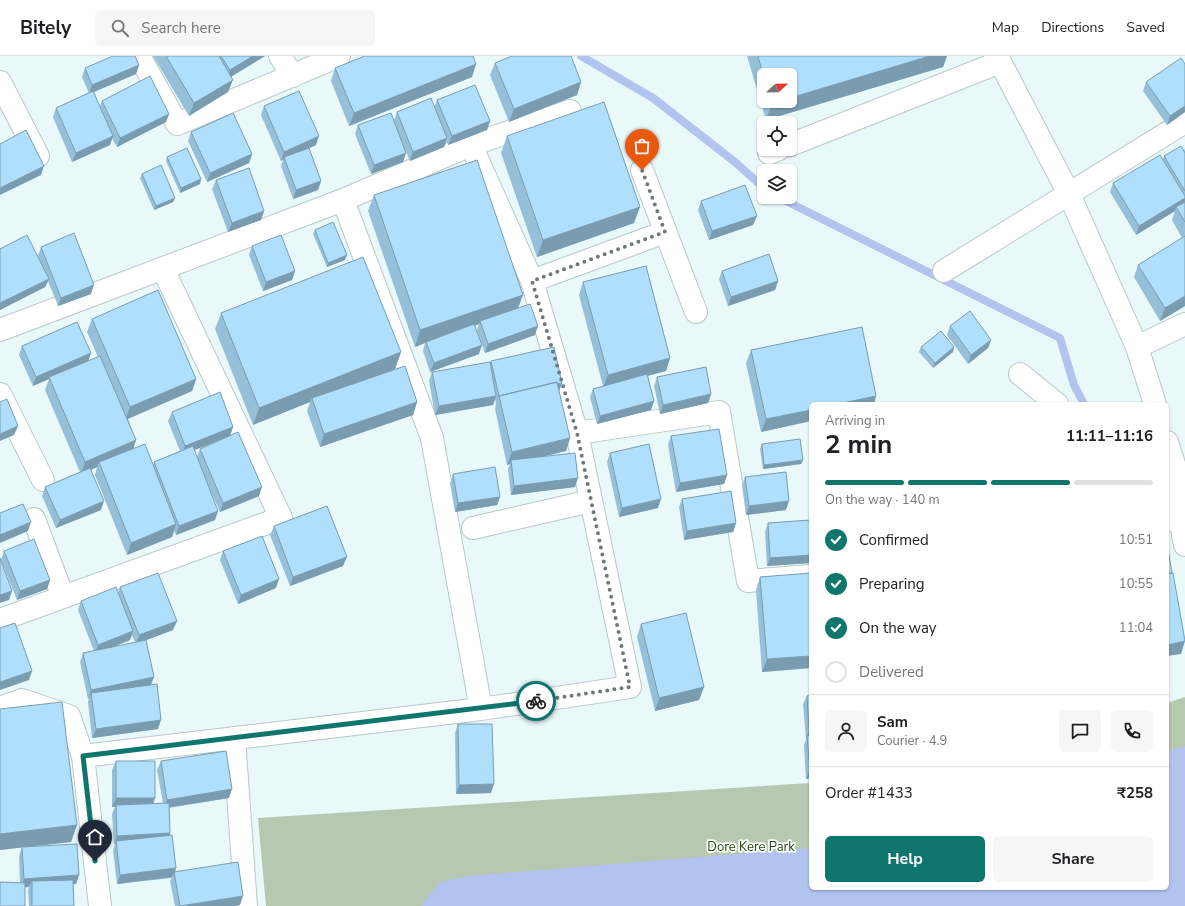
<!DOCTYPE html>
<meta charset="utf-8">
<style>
body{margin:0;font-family:"Nunito Sans",sans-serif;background:#f6f6f6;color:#202124;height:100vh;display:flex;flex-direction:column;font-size:15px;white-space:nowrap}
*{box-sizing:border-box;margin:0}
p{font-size:13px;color:#757577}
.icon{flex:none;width:22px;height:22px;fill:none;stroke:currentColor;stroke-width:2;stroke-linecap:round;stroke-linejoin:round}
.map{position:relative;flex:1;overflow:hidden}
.panel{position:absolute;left:809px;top:346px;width:360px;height:488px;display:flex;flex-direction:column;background:#fff;border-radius:6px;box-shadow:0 1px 3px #0004}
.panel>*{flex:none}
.needle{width:26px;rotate:68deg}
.controls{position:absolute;left:757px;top:12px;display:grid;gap:8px}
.controls a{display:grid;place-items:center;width:40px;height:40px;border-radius:6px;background:#fff;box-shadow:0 1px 3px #0004;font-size:20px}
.pin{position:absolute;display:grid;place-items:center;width:34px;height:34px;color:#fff;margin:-41px -17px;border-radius:50% 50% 50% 0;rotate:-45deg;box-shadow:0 0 4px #0007}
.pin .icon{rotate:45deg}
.courier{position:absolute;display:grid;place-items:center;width:40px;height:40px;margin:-20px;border:3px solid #0f766e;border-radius:50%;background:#fff;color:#222;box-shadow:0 1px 5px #0007}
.headline em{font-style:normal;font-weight:700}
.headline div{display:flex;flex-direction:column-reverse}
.headline{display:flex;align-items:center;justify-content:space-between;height:68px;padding:0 16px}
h1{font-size:26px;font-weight:700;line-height:30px}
.bar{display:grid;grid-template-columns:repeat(4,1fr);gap:6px 4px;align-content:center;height:48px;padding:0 16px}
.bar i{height:5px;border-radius:3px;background:#e0e0e0}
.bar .selected{background:#0f766e}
.bar p{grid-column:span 4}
.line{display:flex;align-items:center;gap:10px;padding:0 16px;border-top:1px solid #e0e0e0}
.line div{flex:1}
.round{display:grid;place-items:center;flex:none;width:42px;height:42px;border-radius:6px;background:#f6f6f6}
ol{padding:0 16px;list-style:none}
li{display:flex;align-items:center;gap:12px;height:44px}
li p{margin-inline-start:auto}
li .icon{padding:4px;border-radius:50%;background:#0f766e;color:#fff;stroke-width:4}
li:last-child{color:#757577}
li i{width:22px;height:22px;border:2px solid #e0e0e0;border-radius:50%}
.cta{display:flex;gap:8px;margin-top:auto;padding:8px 16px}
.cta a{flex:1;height:46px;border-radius:6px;background:#0f766e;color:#fff;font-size:16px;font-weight:700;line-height:46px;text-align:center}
.cta a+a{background:#f6f6f6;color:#202124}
header{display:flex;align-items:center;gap:24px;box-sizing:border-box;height:56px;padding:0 20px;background:#fff;border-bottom:1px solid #e0e0e0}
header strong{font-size:19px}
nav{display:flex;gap:22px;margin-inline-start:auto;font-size:14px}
.search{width:280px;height:36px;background:#f6f6f6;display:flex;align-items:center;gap:10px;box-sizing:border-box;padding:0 14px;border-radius:6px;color:#757577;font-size:15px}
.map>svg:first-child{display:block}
</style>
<header>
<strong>Bitely</strong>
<div class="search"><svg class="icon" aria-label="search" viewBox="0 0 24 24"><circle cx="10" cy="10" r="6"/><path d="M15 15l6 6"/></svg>Search here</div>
<nav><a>Map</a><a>Directions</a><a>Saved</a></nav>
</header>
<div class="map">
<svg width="1185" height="850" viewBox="0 0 1185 850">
<rect width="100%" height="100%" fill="#e9f8f9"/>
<path fill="#b6c8b0" d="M1185,641V850H266L258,762L811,727V832H1167V647Z"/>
<path fill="#b1c3ee" d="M1185,690V850H421L440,826L468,820L811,792V832H1167V695Z"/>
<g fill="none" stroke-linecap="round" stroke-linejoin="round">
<path stroke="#b1c3ee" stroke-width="8" d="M581,0L653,42L735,106L764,132
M778,141L1060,282L1074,329L1084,348"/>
<g stroke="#b9c7c8" stroke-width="24">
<path id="minor" d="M139,0L177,68L339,0
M280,0L293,20
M997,0L1069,138L1137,291L1155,348
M0,26L38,100
M570,55L471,89L343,144L432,382L481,653L630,631L577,377L719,356L748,525L811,520
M471,89L532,225L577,377
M790,89L1000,6
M769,97L779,93
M642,114L696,256
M944,215L1185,66
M532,225L665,176
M0,274L343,144
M1137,291L1185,268
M1020,318L1057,348
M0,338L43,424
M1167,386L1180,427V463L1167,464
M34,463L63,541
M1180,463L1185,489
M473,472L591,445
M0,564L281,462L163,213
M0,652L22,644L69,660L83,700L100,850
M234,682L246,850
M83,700L481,653"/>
</g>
<use href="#minor" stroke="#fff" stroke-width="22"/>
</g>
<path fill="#96c0d9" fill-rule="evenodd" d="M153,0H265L231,21L228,36L189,60Z
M747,0H947L943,11L766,64ZM764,19L790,45H764Z
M495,7L581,26L577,39L509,66L490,19Z
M139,9L136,18L94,36L100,50L102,45L169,58L166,66L117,91L112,82L110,89L72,106L53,61L56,52L89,37L82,21L85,12Z
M335,12L472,21L349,70L331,25Z
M1146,26L1185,56L1167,69L1143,35Z
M437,44L490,65L487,74L448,89L447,85L444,91L410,105L405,93L403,106L371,118L355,78L358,69L394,64L397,56L435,50Z
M264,50L316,89L309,92L321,125L318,134L293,143L281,110L283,104L281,105L261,59Z
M191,76L252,98L249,107L207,126L188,85Z
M507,80L634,167L537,201L501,97Z
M1185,92V250L1160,265L1134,221L1138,209L1182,182L1172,164L1175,155L1136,179L1110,136L1113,127L1163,103L1164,100L1184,95Z
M167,101L201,123L200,128L180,137L166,105Z
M142,118L175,142L173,146L154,154L140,122Z
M216,124L264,155L261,164L228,176L212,133Z
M374,139L519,252L535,279L485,297L477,274L479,268L475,270L479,298L430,316L423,295L425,287L415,291L368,155Z
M701,145L753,169L709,184L698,154Z
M315,174L345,204L327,211L313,178Z
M252,190L295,215L292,224L263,235L249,199Z
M41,191L91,238L58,250L48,225L45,231L0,254V193L40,206L38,200Z
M722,215L778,225L775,234L728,250L719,223Z
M583,226L670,302L666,315L648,320L654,345L651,354L597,368L590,341L593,333L603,330L579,239Z
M221,257L401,296L395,313L384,317L417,346L413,359L320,391L307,355L310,346L253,369L215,273Z
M92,263L196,323L192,335L128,363L136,384L133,393L153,409L154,406L180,395L168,365L172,356L233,371L230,380L259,440L220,456L204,420L215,464L176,479L174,475L172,481L127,499L95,419L97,411L91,414L101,454L56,472L42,440L45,431L80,416L45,334L49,323L33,330L19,299L22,290L88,305L98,301L87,276ZM229,381L200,393L197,401L194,394Z
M950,270L991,284L988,292L968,308L947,279Z
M921,291H954L953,296L933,312L919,296Z
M751,294L876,340L874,348H811V365L761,376L746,307Z
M491,305L562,327L559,335L570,382L566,395L541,401L575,431L511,439L508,413L510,408L507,409L495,353L496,349L495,343L493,349L435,359L429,325L432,316L490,308Z
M657,321L711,338L708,347L660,358L654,330Z
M671,380L727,419L724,428L676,436L668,389Z
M762,388L803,404L801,408L763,413L760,393Z
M610,397L658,452L619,461L607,406Z
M453,418L500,441L497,449L455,456L450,427Z
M745,421L786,454L746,459L742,430Z
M682,443L736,467L733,476L684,484L679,451Z
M811,464V507L767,510L765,476L768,467Z
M274,470L343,510L290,530L270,479Z
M4,495L50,524L47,533L17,544L1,504Z
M223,495L276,532L238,548L220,504Z
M811,517V612L762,616L756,534L760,521Z
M120,531L173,574L146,584L154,621L151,629L158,673L92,682L88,646L89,642L88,643L80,606L83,597L94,595L78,554L81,545L118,537ZM132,579L135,586L113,591L130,584Z
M641,568L704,631L699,644L655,655L637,581Z
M811,639V722L806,723L804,689L806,683L803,648L807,640Z
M0,653L77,769L71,786L24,791L79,819L76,828H73L74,850H29L28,834L29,831L20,827L19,800L22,791L0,794Z
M458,668L491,737L456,738L455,677Z
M116,705L155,742L153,747H163L157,714L161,705L229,742L169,752L170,777V779L176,812L175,816L240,849L234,850H175L170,825L172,822L117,828L113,794L115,788H114L112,758L115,751H112V714Z"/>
<path fill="#7a9cb0" d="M253,0H265L227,23L230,14Z
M930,0H947L943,11L766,64L772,47L779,45H790V42Z
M476,8L472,21L349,70L354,57Z
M139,9L136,18L89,38L92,29Z
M233,24L228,36L189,60L194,47Z
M581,26L577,39L509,66L514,53Z
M1185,50V56L1167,69L1170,60Z
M169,58L166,66L117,91L120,82Z
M490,65L487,74L448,89L452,80Z
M113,80L110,89L72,106L76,97Z
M319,80L316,89L285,103L284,101L283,104L281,105L284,96Z
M447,82L444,91L410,105L413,96Z
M406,97L403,106L371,118L374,109Z
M252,98L249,107L207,126L210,117Z
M44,110L41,119L0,139V132Z
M201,123L200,128L180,137L181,132Z
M321,125L318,134L293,143L296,134Z
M175,142L173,146L154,154L156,150Z
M1185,142V145L1183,151H1176L1175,155L1136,179L1139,170Z
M640,151L634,167L537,201L543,184Z
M264,155L261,164L228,176L232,167Z
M757,160L753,169L709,184L712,175Z
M347,199L345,204L327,211L328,207Z
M295,215L292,224L263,235L266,226Z
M49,223L45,231L0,254V247Z
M778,225L775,234L728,250L731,241Z
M94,229L91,238L58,250L61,242Z
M523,239L517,255L480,265L479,268L426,287V286L425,287L415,291L420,274Z
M1185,240V250L1160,265L1165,252Z
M538,270L535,279L485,297L488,288Z
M991,284L988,292L968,308L971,299Z
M482,289L479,298L430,316L434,307Z
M954,291L953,296L933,312L935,307Z
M401,296L395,313L313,345L312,342L310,346L253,369L259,352Z
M91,297L88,306L49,321V323L33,330L36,321Z
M670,302L666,315L603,331L608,319Z
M196,323L192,335L125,364L130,351Z
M562,327L559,335L499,341Z
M711,338L708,347L660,358L663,349Z
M496,340L493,349L435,359L439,350Z
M876,340L874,348H838Z
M654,345L651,354L597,368L600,360Z
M417,346L413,359L320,391L324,378Z
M811,354V365L761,376L766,363Z
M18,370L14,379L0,385V378Z
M233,371L230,380L182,399L185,390Z
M570,382L566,395L511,408V404L510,408L507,409L512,396Z
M136,384L132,397L99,406L97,411L81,418L85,406Z
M803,404L801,408L763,413L764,409Z
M727,419L724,428L676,436L680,427Z
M578,422L575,431L511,439L514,430Z
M262,431L259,440L220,456L223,447Z
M500,441L497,449L455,456L458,447Z
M661,443L658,452L619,461L622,452Z
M104,445L101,454L56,472L60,464Z
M789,445L786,454L746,459L749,450Z
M218,455L215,464L176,479L179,470Z
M31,466L28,475L0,487V479Z
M736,467L733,476L684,484L687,475Z
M176,468L172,481L127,499L131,487Z
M811,499V507L767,510L770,502Z
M347,501L343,510L290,530L293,521Z
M279,523L276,532L238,548L241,539Z
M50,524L47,533L17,544L20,535Z
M12,535L9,544L0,547V539Z
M177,565L173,574L136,588L139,579Z
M133,575L130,584L95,598L98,589Z
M1185,585L1181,598L1167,600V589Z
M811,600V612L762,616L767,603Z
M32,615L29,624L0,634V626Z
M154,621L150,630L91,637L89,642L88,643L91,634Z
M704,631L699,644L655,655L659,642Z
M161,664L158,673L92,682L96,673Z
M809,674H811V682L807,680L806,683Z
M810,714H811V722L806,723Z
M494,728L491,737L456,738L459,729Z
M232,733L229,742L164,752L167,744Z
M116,742H155L152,751L116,749L115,751H112Z
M77,769L71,786L0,794V778Z
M170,777L167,786L116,785L115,788H114L117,780Z
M176,812L174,818V816L172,821L117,828L120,819Z
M79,819L76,828L32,831V825L29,831L21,832L24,823Z
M243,840L240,849L234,850H183Z"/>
<path fill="#afdffc" stroke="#7a9cb0" d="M113,0H135L139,9L92,29L85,12Z
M166,0H219L233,24L194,47Z
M221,0H253L230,14Z
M365,0H473L476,8L354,57L335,12Z
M512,0H571L581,26L514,53L495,7Z
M758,0H930L790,42V19H764V22Z
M1181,2L1185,8V50L1170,60L1146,26Z
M150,20L169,58L120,82L102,45Z
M475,29L490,65L452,80L437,44Z
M93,35L113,80L76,97L56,52Z
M299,35L319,80L284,96L264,50Z
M431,42L447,82L413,96L397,56Z
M771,45H779L772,47Z
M604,46L640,151L543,184L507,80Z
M233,57L252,98L210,117L191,76Z
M391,57L406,97L374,109L358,69Z
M26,74L44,110L0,132V88Z
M1181,90L1185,97V135L1164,100Z
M187,92L201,123L181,132L167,101Z
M309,92L321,125L296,134L284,101Z
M1160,99L1185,140V142L1139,170L1113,127Z
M477,104L523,239L420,274L374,139Z
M161,109L175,142L156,150L142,118Z
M249,112L264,155L232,167L216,124Z
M745,129L757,160L712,175L701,145Z
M1185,146V166L1176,151Z
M333,166L347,199L328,207L315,174Z
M74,177L94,229L61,242L41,191Z
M27,179L49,223L0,247V193Z
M281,179L295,215L266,226L252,190Z
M1185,180V240L1165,252L1138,209Z
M769,198L778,225L731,241L722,215Z
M363,201L401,296L259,352L221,257Z
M646,210L670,302L608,319L583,226Z
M158,234L196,323L130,351L92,263Z
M530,248L538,270L488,288L480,265Z
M970,255L991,284L971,299L950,270Z
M77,266L91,297L36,321L22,290Z
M474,268L482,289L434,307L426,286Z
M862,271L876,340L838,348H811V354L766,363L751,294Z
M941,275L954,291L935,307L921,291Z
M554,291L562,327L557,328V326L499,340L491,305Z
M100,300L136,384L85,406L49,321Z
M490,306L496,340L439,350L432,316Z
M405,310L417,346L324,378L312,342Z
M706,311L711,338L663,349L657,321Z
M647,318L654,345L600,360L593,333Z
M557,326L570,382L512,396L499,340Z
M220,336L233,371L185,390L172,356Z
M7,343L18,370L0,378V346Z
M719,373L727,419L680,427L671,380Z
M238,376L262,431L223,447L200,393Z
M800,383L803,404L764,409L762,388Z
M145,388L176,468L131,487L99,406Z
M649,388L661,443L622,452L610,397Z
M193,390L218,455L179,470L154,406Z
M575,397L578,422L514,430L511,404Z
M495,411L500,441L458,447L453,418Z
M90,412L104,445L60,464L45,431Z
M786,416L789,445L749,450L745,421Z
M731,435L736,467L687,475L682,443Z
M23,448L31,466L0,479V457Z
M327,450L347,501L293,521L274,470Z
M811,464V499L770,502L768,467Z
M262,480L279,523L241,539L223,495Z
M34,483L50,524L20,535L4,495Z
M1167,487L1172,517L1167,518Z
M0,502L12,535L0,539Z
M158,517L177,565L139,579L120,531Z
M811,517V600L767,603L760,521Z
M1173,517L1185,585L1167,589V518Z
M116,531L133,575L98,589L81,545Z
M686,557L704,631L659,642L641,568Z
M15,567L32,615L0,626V572Z
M146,584L154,621L91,634L83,597Z
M157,628L161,664L96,673L91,637Z
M811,639V674H809L807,640Z
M62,646L77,769L0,778V653Z
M458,668H492L494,728L459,729Z
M807,680H811V714H810Z
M226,695L232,733L167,744L161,705Z
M116,705H155V742H116Z
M169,747L170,777L117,780L116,749Z
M172,779L176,812L120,819L116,785Z
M77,788L79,819L24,823L22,791Z
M238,806L243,840L180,850L174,816Z
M73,824L74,850H32V825Z
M0,826L25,827V850H0Z"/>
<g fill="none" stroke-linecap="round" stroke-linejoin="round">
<path stroke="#70797a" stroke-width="4" stroke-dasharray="0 7.2" d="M536,645L630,631L577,377L532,225L665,176L642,114"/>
<path stroke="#0f766e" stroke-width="5" d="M95,805L83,700L536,645"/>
</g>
<g text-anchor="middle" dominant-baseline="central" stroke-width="3.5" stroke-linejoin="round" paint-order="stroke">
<g font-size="13" fill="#234911" stroke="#fff">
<text x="751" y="791">Dore Kere Park</text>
</g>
</g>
</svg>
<div class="controls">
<a><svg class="needle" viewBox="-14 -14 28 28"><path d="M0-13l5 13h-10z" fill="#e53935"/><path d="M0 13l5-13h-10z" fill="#757577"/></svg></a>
<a><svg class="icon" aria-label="locate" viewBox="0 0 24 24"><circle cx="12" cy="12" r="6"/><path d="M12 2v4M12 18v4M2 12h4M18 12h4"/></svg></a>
<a><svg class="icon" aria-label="layers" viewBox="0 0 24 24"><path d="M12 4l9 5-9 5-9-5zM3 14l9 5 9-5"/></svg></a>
</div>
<div class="pin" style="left:642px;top:114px;background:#ea580c"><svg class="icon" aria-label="bag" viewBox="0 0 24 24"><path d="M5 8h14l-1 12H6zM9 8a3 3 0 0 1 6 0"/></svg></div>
<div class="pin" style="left:95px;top:805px;background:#1f2937"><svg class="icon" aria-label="home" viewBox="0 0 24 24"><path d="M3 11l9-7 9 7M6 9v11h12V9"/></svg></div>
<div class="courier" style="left:536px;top:645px"><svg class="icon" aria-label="bike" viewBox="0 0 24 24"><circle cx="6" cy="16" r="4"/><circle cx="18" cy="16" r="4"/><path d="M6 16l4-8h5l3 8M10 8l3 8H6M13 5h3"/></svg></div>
<section class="panel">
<div class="headline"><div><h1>2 min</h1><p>Arriving in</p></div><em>11:11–11:16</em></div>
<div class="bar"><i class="selected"></i><i class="selected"></i><i class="selected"></i><i></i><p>On the way · 140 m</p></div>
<ol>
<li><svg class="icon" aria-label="check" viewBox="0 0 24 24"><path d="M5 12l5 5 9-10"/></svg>Confirmed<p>10:51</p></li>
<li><svg class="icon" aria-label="check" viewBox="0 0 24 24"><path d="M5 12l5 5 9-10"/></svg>Preparing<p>10:55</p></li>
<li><svg class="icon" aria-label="check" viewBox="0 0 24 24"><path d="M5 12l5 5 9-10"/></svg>On the way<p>11:04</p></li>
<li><i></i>Delivered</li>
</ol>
<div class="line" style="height:72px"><a class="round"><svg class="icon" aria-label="person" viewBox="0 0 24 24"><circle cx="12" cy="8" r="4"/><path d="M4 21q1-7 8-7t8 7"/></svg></a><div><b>Sam</b><p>Courier · 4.9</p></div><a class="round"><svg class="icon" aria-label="chat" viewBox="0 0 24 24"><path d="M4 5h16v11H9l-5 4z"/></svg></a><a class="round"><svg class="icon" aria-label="phone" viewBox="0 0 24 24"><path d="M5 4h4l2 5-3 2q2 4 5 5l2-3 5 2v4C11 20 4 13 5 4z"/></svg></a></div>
<div class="line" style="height:52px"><div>Order #1433</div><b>₹258</b></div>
<div class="cta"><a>Help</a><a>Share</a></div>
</section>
</div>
